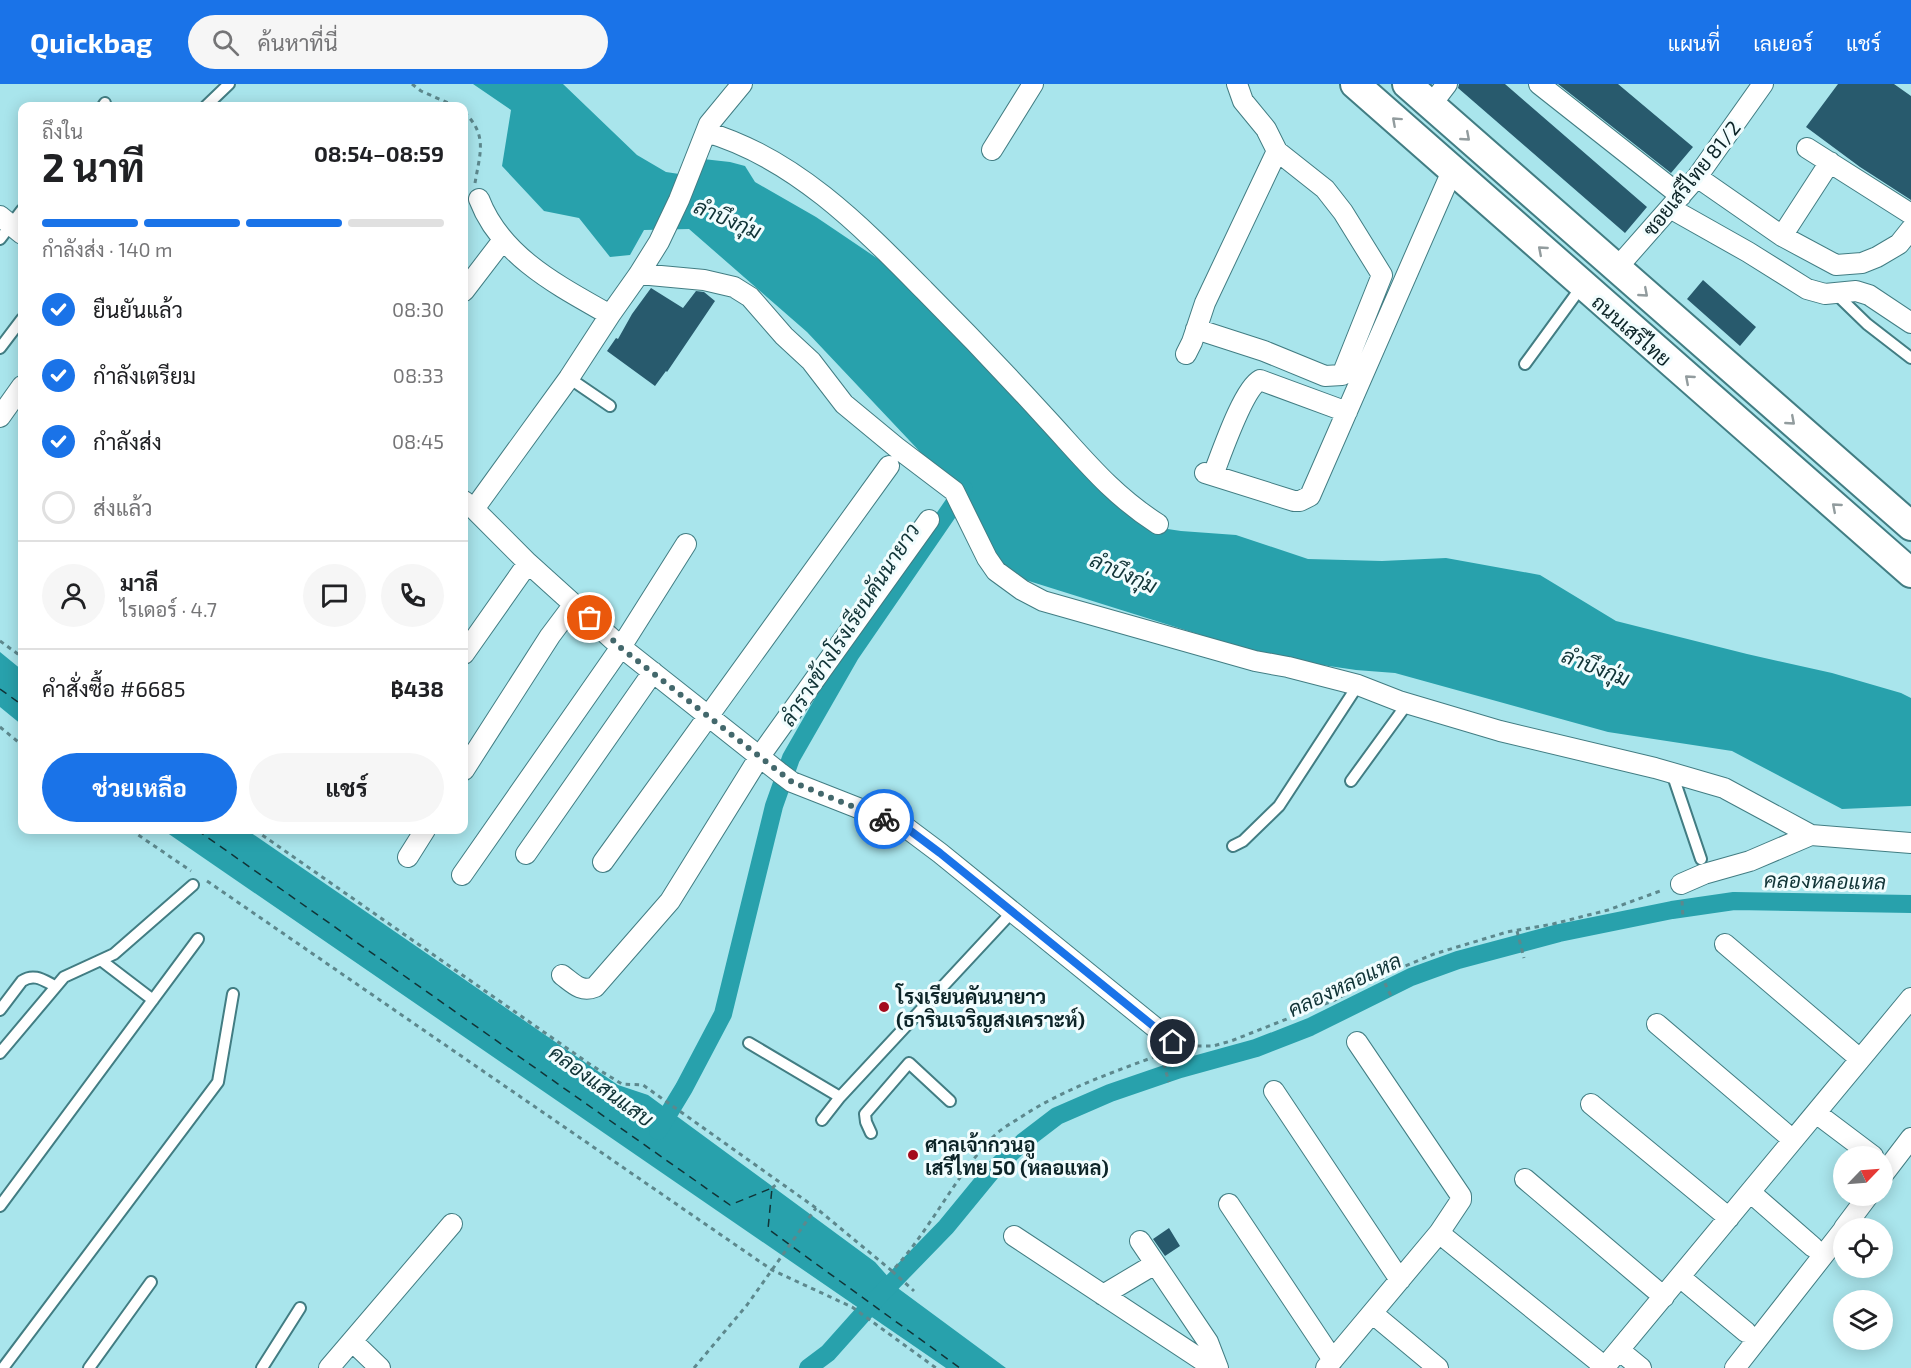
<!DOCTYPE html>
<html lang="th">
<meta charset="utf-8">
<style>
body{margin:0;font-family:"Exo 2",Sarabun,sans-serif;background:#f6f6f6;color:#202124;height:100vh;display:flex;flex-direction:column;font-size:22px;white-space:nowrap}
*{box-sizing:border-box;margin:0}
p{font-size:20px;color:#757577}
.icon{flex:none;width:33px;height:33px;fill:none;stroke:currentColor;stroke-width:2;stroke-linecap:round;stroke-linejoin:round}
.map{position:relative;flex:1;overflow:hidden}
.side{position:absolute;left:18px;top:18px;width:450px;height:732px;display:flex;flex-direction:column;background:#fff;border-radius:12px;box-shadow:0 3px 15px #0003}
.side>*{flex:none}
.needle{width:39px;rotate:65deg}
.fabs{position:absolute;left:1833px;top:1062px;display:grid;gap:12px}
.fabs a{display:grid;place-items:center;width:60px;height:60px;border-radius:50%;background:#fff;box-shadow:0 3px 15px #0003;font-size:30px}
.pin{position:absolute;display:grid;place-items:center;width:51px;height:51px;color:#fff;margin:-26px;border:3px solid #fff;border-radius:50%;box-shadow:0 2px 6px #0007}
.courier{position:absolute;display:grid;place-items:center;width:60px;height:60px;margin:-30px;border:4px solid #1a73e8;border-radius:50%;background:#fff;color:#222;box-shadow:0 2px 8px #0007}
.headline em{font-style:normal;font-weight:700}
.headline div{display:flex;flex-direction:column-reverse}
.headline{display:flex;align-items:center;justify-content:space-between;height:102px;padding:0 24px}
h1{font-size:39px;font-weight:700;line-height:45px}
.bar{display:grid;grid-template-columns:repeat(4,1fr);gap:9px 6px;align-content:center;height:72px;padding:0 24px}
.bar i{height:8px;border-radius:4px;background:#e0e0e0}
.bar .current{background:#1a73e8}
.bar p{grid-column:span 4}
.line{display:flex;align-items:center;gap:15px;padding:0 24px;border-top:2px solid #e0e0e0}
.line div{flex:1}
.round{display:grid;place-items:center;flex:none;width:63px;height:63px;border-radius:32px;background:#f6f6f6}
ol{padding:0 24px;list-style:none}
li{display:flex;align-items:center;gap:18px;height:66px}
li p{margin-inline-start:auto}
li .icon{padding:6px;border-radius:50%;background:#1a73e8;color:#fff;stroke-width:4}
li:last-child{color:#757577}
li i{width:33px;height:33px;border:3px solid #e0e0e0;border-radius:50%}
.button{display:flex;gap:12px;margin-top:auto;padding:12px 24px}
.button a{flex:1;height:69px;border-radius:36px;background:#1a73e8;color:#fff;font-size:24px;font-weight:700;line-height:69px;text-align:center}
.button a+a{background:#f6f6f6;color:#202124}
header{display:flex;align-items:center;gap:36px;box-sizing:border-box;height:84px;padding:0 30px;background:#1a73e8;color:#fff}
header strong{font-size:28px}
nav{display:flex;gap:33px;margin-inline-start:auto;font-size:21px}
.search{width:420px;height:54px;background:#f6f6f6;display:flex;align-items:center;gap:15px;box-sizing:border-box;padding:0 21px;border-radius:33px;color:#757577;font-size:22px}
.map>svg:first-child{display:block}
</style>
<header>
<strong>Quickbag</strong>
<div class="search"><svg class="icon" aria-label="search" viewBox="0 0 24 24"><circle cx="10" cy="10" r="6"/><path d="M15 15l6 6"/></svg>ค้นหาที่นี่</div>
<nav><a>แผนที่</a><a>เลเยอร์</a><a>แชร์</a></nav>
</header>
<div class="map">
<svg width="1911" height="1284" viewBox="0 0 1911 1284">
<rect width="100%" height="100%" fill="#a9e5ec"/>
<path fill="#28a1ac" d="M473,0H563L637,71L666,88L699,93L703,75L730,78L745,82L755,98L816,133L890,183L1154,443L1181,447L1236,451L1308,475L1382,477L1446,474L1540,491L1616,537L1747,570L1832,589L1901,609L1911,614V722L1842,725L1732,667L1608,648L1395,589L1356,586L1274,574L1000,488L942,391L807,248L689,145L644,146L630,171L610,173L579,134L544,127L502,82L511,26Z
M0,568L22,586V641L0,623Z
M163,746H247L618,1001L648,1011L875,1178L899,1205L1006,1284H946Z"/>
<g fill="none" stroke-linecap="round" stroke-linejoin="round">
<path stroke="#28a1ac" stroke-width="18" d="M658,1047L684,1004L723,930L774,722L791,674L850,571L964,405
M808,1284L828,1269L878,1213L946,1143L992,1087L1023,1058L1057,1032L1110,1009L1180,985L1256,964L1310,943L1411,893L1458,876L1559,849L1672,826L1734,817L1911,820"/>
<path stroke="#113437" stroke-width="1.5" stroke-dasharray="8 6" stroke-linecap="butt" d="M0,605L22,621
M197,746L730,1121L772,1104L768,1145L960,1284"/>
</g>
<path fill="#285a6d" d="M1459,0H1505L1647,123L1625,149L1458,4Z
M1558,0H1618L1693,63L1671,89Z
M1838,0H1894L1911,12V116L1860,83L1806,43Z
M1703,196L1756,243L1740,262L1687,215Z
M651,204L683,224L696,207L704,208L715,217L667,288L666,287L655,302L607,267L616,254L618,255L632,230Z
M1169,1144L1180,1162L1165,1172L1153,1155Z"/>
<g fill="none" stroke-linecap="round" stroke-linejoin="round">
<g stroke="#427d83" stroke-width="14">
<path id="service" d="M103,22L105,19
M206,22L229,0
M0,155L22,126
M1835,209L1867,240L1911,274
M0,264L22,235
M1525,280L1582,202
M569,294L610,322
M1672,689L1701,775
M1351,697L1407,620
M1233,762L1243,757L1279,722L1358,601
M102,877L153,916
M0,926L22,897C34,889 43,896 55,902
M749,959L840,1013
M0,969L64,893L114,870L193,801
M822,1036L840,1013L1012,828
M871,1049L866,1038L865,1030L909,979L950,1017
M0,1122L198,855
M3,1284L218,998L233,910
M89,1284L151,1198
M262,1284L300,1224"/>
</g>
<g stroke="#427d83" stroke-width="22">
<path id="minor" d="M1539,0L1681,112
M1431,21L1447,0
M706,48C795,74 862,143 924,206C966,248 1007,291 1047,335C1084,375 1111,410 1158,440
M1807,64L1911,130
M992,66L1033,0
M1697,93L1782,152L1836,181L1862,179L1877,173L1899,160L1911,145
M479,115C501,173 559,202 610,231
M1670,124L1748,168L1807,205L1825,210L1856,207L1869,211L1911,239
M0,132L22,150
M1782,152L1830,78
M1616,185L1697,93L1763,0
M639,190L704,196L734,203L750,213L784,252L811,277L844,320L896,363L954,407L987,474L996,487L1022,506L1043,517L1255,577L1288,583L1358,601L1399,617L1500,647L1655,684L1724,704L1811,751L1911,759
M464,207L503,156
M1196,245L1264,267L1325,292L1342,291L1382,191L1343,128L1325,105L1277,67
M1186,270L1192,258L1205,219L1277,67L1266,45L1243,17L1237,0
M0,333L22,302
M1205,389L1294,417H1300L1310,412L1452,87
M1213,391C1221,371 1243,305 1260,296L1347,328
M464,417L474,425L528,479L621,563L780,689L792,698L904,742L940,769L1173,958
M474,425L569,294L610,231L639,190L659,158L679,116L709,40L742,0
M464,570L528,479
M464,686L550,552L574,520
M526,770L653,588
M408,773L425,746
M603,778L889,382
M462,791L621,563L686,460
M1681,800L1704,790L1750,777L1811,751
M1725,860L1860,975
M562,891C573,899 581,909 595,903L670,817L760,672L929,436
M1657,940L1793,1056
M1274,1007L1400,1196
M1591,1020L1729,1134
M1816,1029L1873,1072
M1882,1092L1911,1054
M1525,1095L1664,1213
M1750,1108L1813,1163
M1229,1120L1333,1276
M1844,1144L1868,1112
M1439,1149L1605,1283
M1014,1152L1214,1284
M1140,1157L1208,1258L1218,1284
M1680,1193L1746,1248
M1103,1211L1155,1180
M1372,1229L1438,1284
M352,1257L380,1284
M1619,1266L1641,1284
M329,1284L452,1140
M1326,1284L1439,1149L1461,1116V1112L1357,958
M1604,1284L1911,914
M1735,1284L1844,1145"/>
</g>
<g stroke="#427d83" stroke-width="32">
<path id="secondary" d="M1355,0L1911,489
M1407,0L1911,442"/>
</g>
<path stroke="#5d888d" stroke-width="3" stroke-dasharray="4.5 4.5" stroke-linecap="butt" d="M412,0L421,7L455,22
M464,28C488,51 480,69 475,99
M0,557L22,573
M0,643L22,661
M131,746L191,787
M255,746L591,981L622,1000L643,1001L816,1124L892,1187C931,1146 954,1092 995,1051C1002,1044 1012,1039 1021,1033C1064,1005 1111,989 1159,971
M207,797L772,1186L852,1223L936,1284
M1682,817L1683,834
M1517,847L1524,874
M1381,891L1392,914
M1188,962H1213L1231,957L1335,916L1367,898L1434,870L1507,848L1553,840L1608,826L1663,806
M1161,971L1169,998
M772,1104L779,1098
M892,1187L914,1207
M694,1284L747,1221L816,1124"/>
<use href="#service" stroke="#fff" stroke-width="10"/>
<use href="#minor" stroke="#fff" stroke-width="20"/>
<use href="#secondary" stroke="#fff" stroke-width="28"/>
</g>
<defs><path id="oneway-chevron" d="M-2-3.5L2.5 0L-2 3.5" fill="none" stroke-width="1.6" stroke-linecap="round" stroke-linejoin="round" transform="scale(1.5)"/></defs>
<g stroke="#929c9e">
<use href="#oneway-chevron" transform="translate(1396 37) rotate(-138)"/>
<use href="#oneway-chevron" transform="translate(1466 53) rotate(41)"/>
<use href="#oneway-chevron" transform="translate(1542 166) rotate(-139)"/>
<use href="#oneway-chevron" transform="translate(1644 209) rotate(41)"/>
<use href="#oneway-chevron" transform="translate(1689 295) rotate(-139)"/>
<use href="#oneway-chevron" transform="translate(1791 337) rotate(41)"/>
<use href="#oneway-chevron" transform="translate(1836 423) rotate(-139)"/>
</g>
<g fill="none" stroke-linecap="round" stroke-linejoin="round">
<path stroke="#43686c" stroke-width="6" stroke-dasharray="0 10.8" d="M590,534L621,564L792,698L884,735"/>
<path stroke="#1a73e8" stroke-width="8" d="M884,735L904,742L940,769L1173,958"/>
</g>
<g fill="#a40b1c" stroke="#f1fdfe" stroke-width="2">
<circle cx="884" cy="923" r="6"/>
<circle cx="913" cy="1071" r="6"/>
</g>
<g text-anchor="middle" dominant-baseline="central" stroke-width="6" stroke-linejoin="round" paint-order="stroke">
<g font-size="20" fill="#0c2427" stroke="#f1fdfe">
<text transform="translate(1691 94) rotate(-51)">ซอยเสรีไทย 81/2</text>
<text transform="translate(1632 246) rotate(41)">ถนนเสรีไทย</text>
</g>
<g font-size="20" font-weight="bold" fill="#0c2427" stroke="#f1fdfe" text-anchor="start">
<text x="896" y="912">โรงเรียนคันนายาว<tspan x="896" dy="23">(ธารินเจริญสงเคราะห์)</tspan></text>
<text x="925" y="1060">ศาลเจ้ากวนอู<tspan x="925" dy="23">เสรีไทย 50 (หลอแหล)</tspan></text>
</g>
<g font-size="21" font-style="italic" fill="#113437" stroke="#f1fdfe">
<text transform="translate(728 134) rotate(23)">ลำบึงกุ่ม</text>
<text transform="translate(1124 488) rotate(24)">ลำบึงกุ่ม</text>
<text transform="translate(849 540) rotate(-57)">ลำรางข้างโรงเรียนคันนายาว</text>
<text transform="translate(1596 582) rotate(21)">ลำบึงกุ่ม</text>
<text transform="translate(1825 796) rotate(1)">คลองหลอแหล</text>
<text transform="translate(1344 900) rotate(-25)">คลองหลอแหล</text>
<text transform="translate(602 1001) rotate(36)">คลองแสนแสบ</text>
</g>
</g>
</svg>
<div class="fabs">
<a><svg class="needle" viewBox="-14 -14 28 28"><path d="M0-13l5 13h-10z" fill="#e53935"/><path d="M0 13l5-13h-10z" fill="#757577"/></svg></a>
<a><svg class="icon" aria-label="locate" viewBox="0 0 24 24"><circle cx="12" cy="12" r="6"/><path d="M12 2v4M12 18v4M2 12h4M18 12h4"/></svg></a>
<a><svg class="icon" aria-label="layers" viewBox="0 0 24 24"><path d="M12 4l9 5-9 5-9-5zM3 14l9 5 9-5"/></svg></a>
</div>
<div class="pin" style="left:590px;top:534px;background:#ea580c"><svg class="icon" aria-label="bag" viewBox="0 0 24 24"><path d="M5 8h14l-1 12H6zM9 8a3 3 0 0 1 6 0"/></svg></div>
<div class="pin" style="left:1173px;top:958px;background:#1f2937"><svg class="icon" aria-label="home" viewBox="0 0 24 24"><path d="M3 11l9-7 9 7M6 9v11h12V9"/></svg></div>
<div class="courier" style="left:884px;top:735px"><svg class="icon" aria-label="bike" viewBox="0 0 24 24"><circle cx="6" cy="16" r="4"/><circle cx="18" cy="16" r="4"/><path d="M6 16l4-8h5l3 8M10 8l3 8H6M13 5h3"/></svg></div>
<section class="side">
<div class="headline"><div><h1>2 นาที</h1><p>ถึงใน</p></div><em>08:54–08:59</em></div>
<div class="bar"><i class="current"></i><i class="current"></i><i class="current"></i><i></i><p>กำลังส่ง · 140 m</p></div>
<ol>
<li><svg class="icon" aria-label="check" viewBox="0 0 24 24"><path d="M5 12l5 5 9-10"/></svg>ยืนยันแล้ว<p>08:30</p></li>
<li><svg class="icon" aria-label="check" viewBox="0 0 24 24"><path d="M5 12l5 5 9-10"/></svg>กำลังเตรียม<p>08:33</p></li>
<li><svg class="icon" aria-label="check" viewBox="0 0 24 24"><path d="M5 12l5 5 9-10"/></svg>กำลังส่ง<p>08:45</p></li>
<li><i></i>ส่งแล้ว</li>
</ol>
<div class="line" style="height:108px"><a class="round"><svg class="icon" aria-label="person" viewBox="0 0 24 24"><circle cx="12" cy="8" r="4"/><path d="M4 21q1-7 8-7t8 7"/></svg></a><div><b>มาลี</b><p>ไรเดอร์ · 4.7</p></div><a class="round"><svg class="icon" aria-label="chat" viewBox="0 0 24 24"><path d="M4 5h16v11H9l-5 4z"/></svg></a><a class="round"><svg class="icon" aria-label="phone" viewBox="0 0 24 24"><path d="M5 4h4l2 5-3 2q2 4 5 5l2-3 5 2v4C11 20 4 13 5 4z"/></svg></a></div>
<div class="line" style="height:78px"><div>คำสั่งซื้อ #6685</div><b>฿438</b></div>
<div class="button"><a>ช่วยเหลือ</a><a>แชร์</a></div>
</section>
</div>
